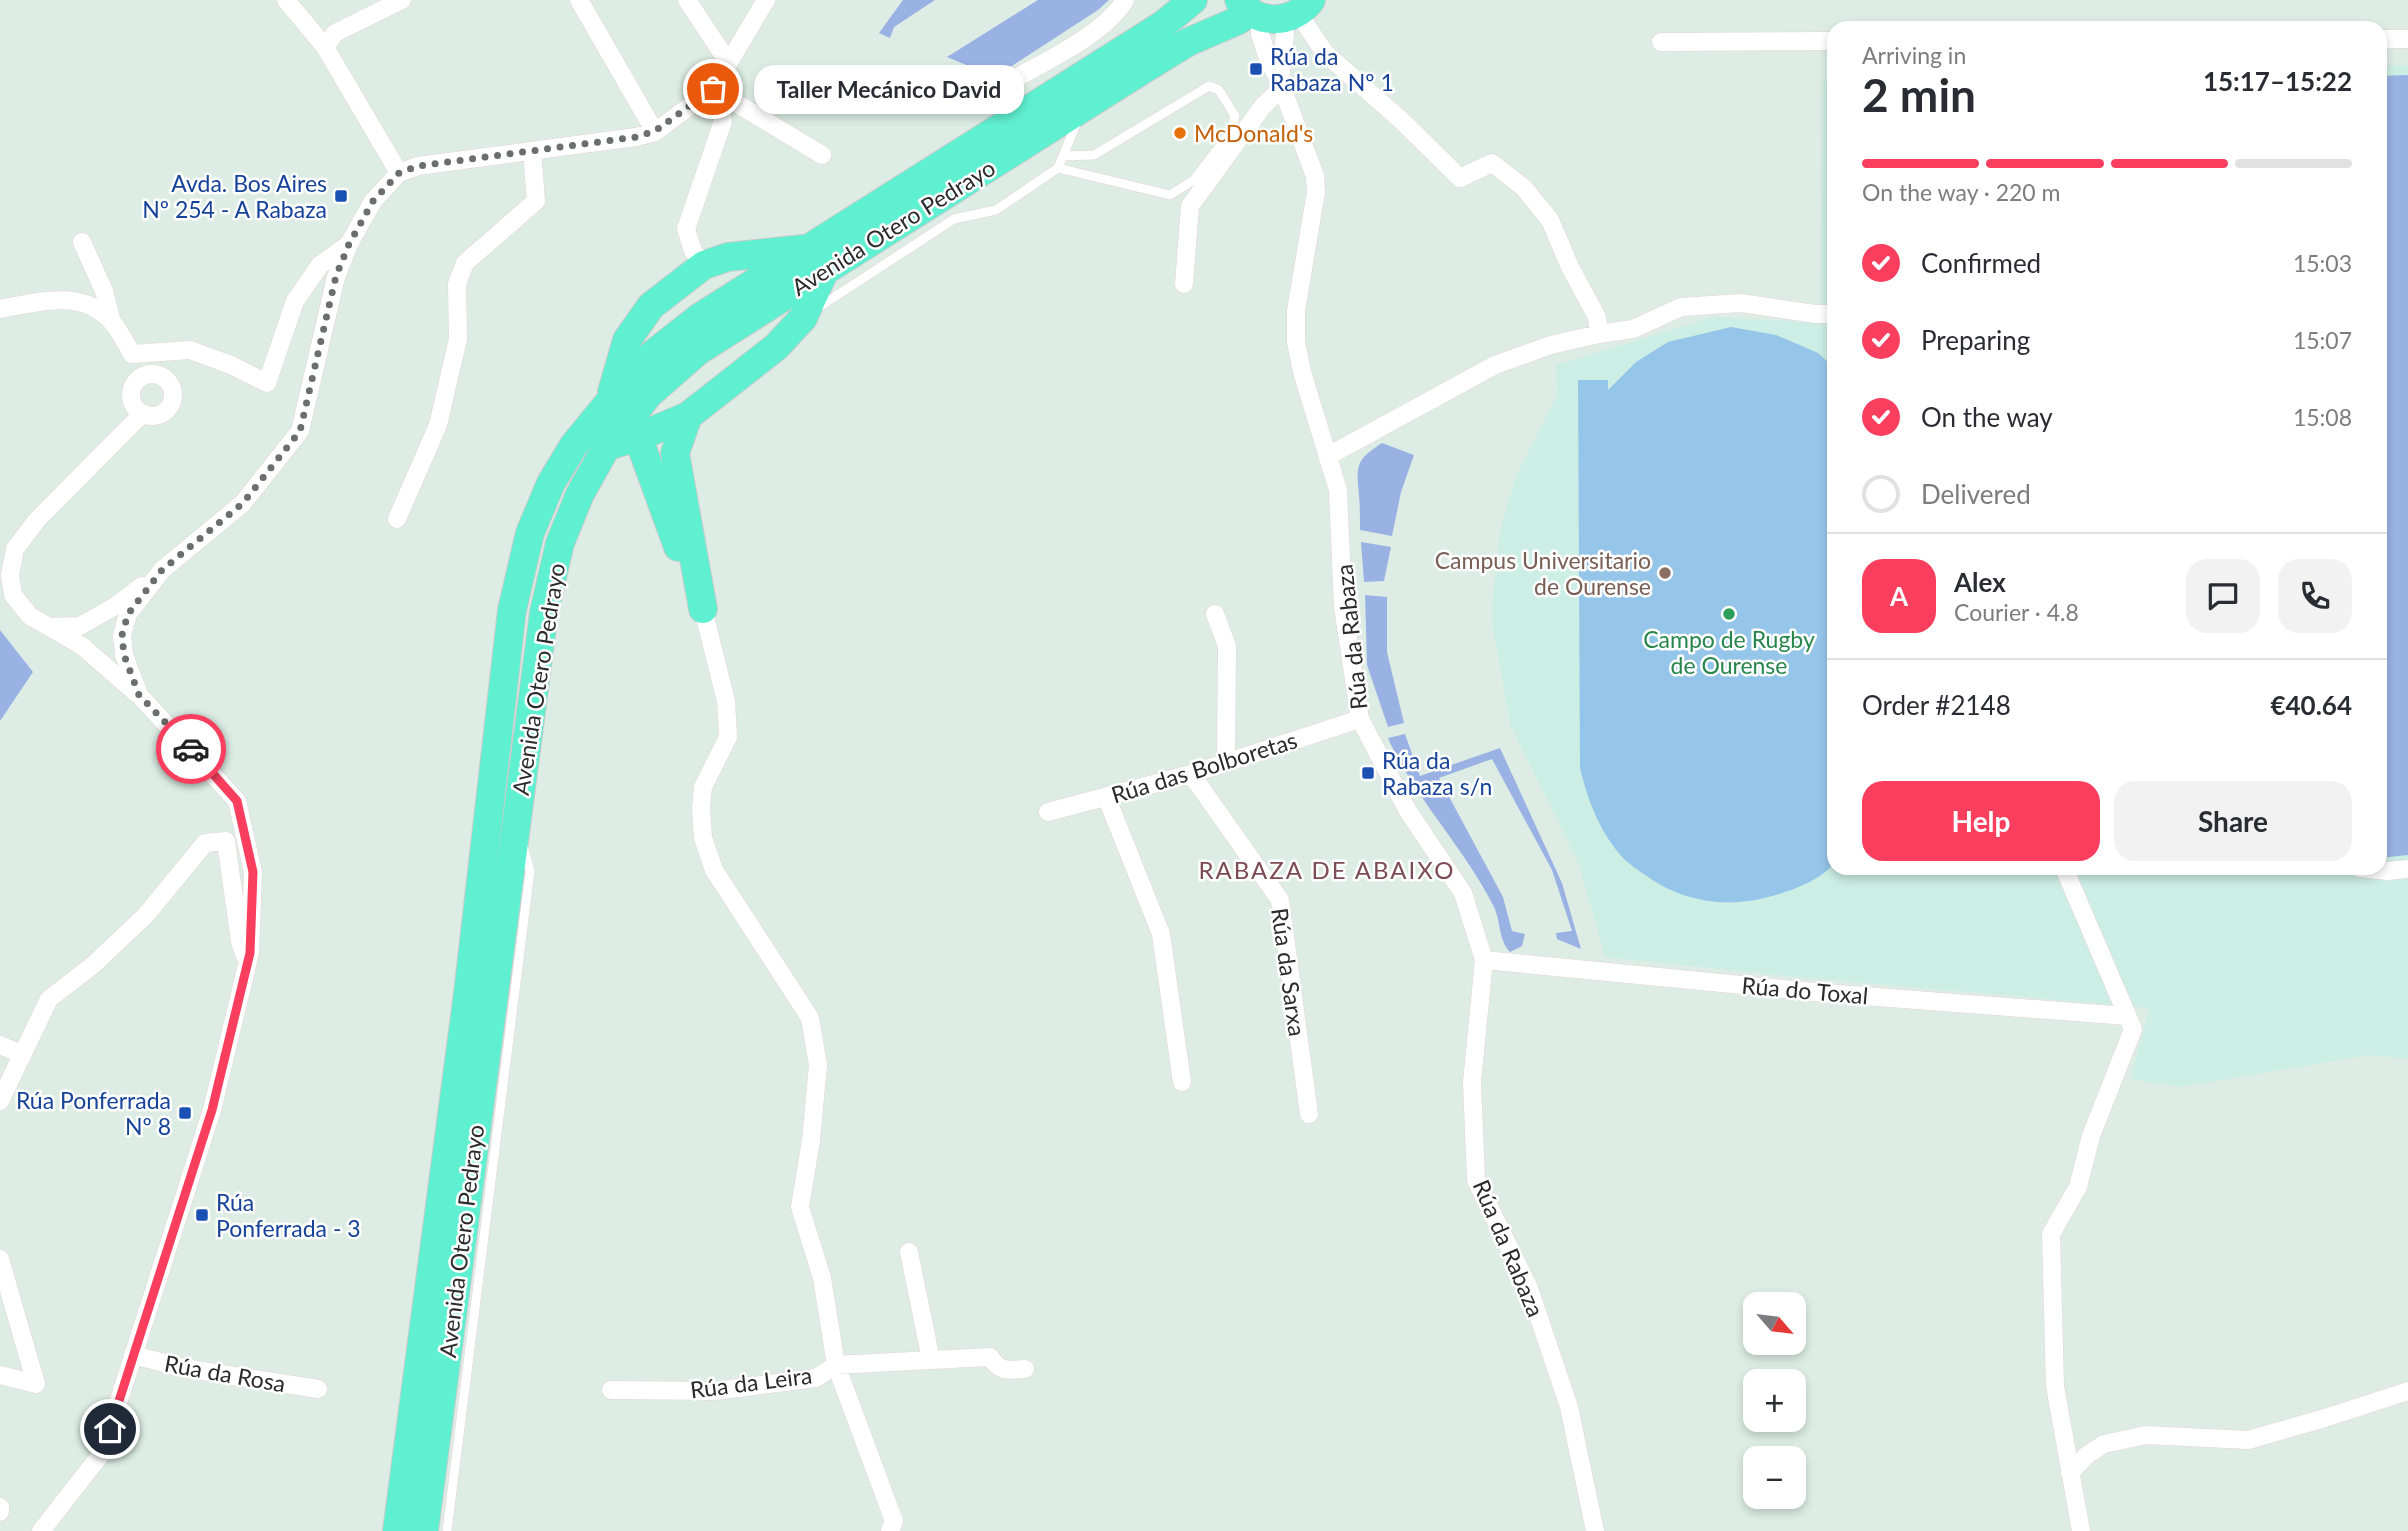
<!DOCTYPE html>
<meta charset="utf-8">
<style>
body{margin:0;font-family:Lato,sans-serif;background:#f2f2f3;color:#2b2b33;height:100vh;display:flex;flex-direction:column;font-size:26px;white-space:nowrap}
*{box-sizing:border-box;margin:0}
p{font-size:23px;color:#7c7c81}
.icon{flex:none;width:38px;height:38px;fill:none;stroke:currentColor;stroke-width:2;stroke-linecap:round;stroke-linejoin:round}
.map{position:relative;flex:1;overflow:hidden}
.sheet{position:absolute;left:1827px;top:21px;width:560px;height:854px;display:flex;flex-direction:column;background:#fff;border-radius:21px;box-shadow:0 4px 10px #0003}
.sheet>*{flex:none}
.needle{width:46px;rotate:118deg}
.controls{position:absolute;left:1743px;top:1292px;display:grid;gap:14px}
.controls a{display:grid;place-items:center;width:63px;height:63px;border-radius:14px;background:#fff;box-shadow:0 4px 10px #0003;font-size:35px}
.pin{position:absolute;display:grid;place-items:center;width:60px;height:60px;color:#fff;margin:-30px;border:4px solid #fff;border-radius:50%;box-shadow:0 2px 7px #0007}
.courier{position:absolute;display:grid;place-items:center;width:70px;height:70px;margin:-35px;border:5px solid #f93e5e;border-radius:50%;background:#fff;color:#222;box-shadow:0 2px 9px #0007}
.bubble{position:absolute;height:49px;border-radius:21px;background:#fff;box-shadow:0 4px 10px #0003;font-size:23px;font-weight:700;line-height:49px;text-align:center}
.summary em{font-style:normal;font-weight:700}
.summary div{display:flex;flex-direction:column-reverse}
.summary{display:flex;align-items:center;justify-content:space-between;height:119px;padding:0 35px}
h1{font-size:46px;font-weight:700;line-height:52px}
.bar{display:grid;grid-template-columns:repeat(4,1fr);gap:10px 7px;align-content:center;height:84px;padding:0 35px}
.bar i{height:9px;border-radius:5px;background:#e1e1e2}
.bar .on{background:#f93e5e}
.bar p{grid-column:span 4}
.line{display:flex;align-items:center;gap:18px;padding:0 35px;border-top:2px solid #e1e1e2}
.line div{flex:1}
.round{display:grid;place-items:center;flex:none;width:74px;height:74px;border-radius:21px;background:#f2f2f3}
ol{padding:0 35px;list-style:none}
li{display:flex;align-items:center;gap:21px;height:77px}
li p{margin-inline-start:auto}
li .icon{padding:7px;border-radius:50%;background:#f93e5e;color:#fff;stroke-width:4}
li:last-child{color:#7c7c81}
li i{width:38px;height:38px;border:4px solid #e1e1e2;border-radius:50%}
.primary-button{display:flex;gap:14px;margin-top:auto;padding:14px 35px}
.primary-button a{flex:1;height:80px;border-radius:21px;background:#f93e5e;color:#fff;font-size:28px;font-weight:700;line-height:80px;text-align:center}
.primary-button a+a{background:#f2f2f3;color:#2b2b33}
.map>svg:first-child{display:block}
</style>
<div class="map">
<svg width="2408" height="1531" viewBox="0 0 2408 1531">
<rect width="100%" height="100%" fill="#ddede6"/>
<path fill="#cdeee4" d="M2408,65V1059L2369,1055L2181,1087L2130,1079L2150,1008L1797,977L1605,957L1578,862L1510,724L1491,617L1500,530L1516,476L1557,396L1556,365L1713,317L1821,323L1823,81H1834V868H2380V66Z"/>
<path fill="#9ab2e3" d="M903,0H935L894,27L890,38L879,33Z
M1038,0H1109L1098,10L995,77L947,57Z
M2408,75V855L2380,858V76Z
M1382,443L1414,455L1401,492L1392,536L1360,530C1360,518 1360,506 1359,495C1356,465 1356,460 1382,443Z
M1361,542L1391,547L1384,581L1364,582Z
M1365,595L1387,597V652L1404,723L1388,727L1367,665Z
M0,630L33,672L0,721Z
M1405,734L1420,776L1500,748L1562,883L1581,949L1557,939L1556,933L1572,931L1552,870L1492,759L1439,778L1503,897L1512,931L1525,934L1522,946L1510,952C1498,939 1501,922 1494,907C1464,847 1415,799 1388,738Z"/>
<path fill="#96c5ea" d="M1731,327L1776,335L1818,353L1834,368V864C1817,882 1791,891 1768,897C1725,909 1681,901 1645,875C1638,870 1630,865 1624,859C1600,833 1588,801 1580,768L1578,380H1608V390L1636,362L1668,342Z"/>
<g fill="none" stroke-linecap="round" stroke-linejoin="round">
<g stroke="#e4d3d6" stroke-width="10">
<path id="service" d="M1058,168L1170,195L1194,180L1232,130L1235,116L1219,90L1209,86L1094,155L1063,156
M816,309L954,219L996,210L1058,168L1077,122
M447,1531L530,871L523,846"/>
</g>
<g stroke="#e4d3d6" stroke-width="19">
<path id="minor" d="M286,0L325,47
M579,0L655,132
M687,0L728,62
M1298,13L1325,53L1402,121L1460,178L1492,163L1524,188L1550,220L1570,267L1597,317L1599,334
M1260,17V34L1268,59L1280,82L1315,176L1316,192L1296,311V342L1302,372L1338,490L1343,607L1360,719L1408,811L1463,893L1484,960L1472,1082L1476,1180L1529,1288L1569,1407L1595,1531
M2380,39H2408
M1661,42L1834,41
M1011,81C1045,61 1104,35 1125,0
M1280,82L1285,34L1284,19
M713,89L822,155
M399,173L325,47L335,33L402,0
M82,242L104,291L112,322
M704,265L693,251L686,229L723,121L713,89
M1184,284L1190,206L1263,106L1281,89
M0,309C38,302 82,288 112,322C120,331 126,344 132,354L190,350L231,365L267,383L295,301L320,265L349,244
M131 395a21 21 0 1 1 42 0a21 21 0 1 1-42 0Z
M1328,456L1495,365L1551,345L1599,334L1633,329L1681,307L1741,303L1815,314H1834
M397,519L438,425L458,339L457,284L465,263L536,201L532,151
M703,609L726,701L728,737L703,787L701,808L703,838L714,870L810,1018L818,1065L811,1140L800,1207L822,1278L836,1365L894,1521L890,1531
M1215,614L1227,646L1226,762
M49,627L80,626L117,605L142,586
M136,693L82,646L30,616L13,595L10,575L15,549L37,520L143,413
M1191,774L1280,900L1309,1114
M1106,796L1161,934L1182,1082
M1048,812L1191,774L1360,719
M2064,868L2133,1029L2091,1136L2078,1187L2051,1234L2055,1386L2081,1531
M2360,868L2387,871L2408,869
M1484,960L1824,993L2127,1016
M0,1045L22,1054
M0,1101L49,999L93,965L146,915L205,843L226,841L240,942L245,956
M0,1259L36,1384
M133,1355L184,1368L318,1389
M931,1360L990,1357C1001,1373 1007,1370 1025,1369
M0,1375L36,1384
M611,1390L715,1391L816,1378L836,1365L931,1360L909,1252
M2070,1473L2087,1455L2104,1444L2146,1435L2248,1440L2325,1418L2408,1391
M0,1507V1512
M41,1531L102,1453L212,1110L250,953L253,872L237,801L139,695L124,655L122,635L128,614L162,570L243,503L300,431L336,277L349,244L373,201L399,173L418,166L636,137L655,132L713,89L766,0"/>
</g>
<g stroke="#ccc" stroke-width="30">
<path id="primary" d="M1239,0C1256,26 1293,25 1311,0
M612,392L627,340L651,306L704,265L728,257L803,249
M688,416L675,453L703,609
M638,437L678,547
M607,446L638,437L688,416L776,347L803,318L825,270
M397,1531L468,993L512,610L530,533L551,483L574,445L634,372L649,357L700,317L1164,24L1193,0
M424,1531L544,612L560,543L580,494L607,446L649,394L698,351L1141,71L1188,42L1237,21L1251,12"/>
</g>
<use href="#service" stroke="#fff" stroke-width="9"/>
<use href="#minor" stroke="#fff" stroke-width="18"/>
<use href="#primary" stroke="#5ff0d1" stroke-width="28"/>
</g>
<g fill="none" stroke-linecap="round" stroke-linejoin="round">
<path stroke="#696f6c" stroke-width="7" stroke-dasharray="0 12.6" d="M191,749L139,695L124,655L122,635L128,614L162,570L243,503L300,431L336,276L349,244L373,201L399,173L418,166L636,137L655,131L713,89"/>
<path stroke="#f93e5e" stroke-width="9" d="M110,1429L212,1110L250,953L253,872L237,801L191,749"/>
</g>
<g fill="#1a4fb4" stroke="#fff" stroke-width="2.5">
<rect x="1249" y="62" width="14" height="14" rx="3.5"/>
<rect x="334" y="189" width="14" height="14" rx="3.5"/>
<rect x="1361" y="766" width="14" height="14" rx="3.5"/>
<rect x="178" y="1106" width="14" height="14" rx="3.5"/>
<rect x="195" y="1208" width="14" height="14" rx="3.5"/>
</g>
<circle fill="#e8710a" stroke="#fff" stroke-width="2.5" cx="1180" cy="133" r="7"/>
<circle fill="#8d6e63" stroke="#fff" stroke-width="2.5" cx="1665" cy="573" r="7"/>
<circle fill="#2e9e5b" stroke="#fff" stroke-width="2.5" cx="1729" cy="614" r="7"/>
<g text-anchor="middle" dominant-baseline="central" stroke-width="5" stroke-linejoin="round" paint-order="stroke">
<g font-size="23" fill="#164399" stroke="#fff" text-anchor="start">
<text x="1270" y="56">Rúa da<tspan x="1270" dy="26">Rabaza Nº 1</tspan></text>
<text x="327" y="183" text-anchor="end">Avda. Bos Aires<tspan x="327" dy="26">Nº 254 - A Rabaza</tspan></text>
<text x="1382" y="760">Rúa da<tspan x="1382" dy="26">Rabaza s/n</tspan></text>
<text x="171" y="1100" text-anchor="end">Rúa Ponferrada<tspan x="171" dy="26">Nº 8</tspan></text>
<text x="216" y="1202">Rúa<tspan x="216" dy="26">Ponferrada - 3</tspan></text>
</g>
<g font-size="23" fill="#c56008" stroke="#fff" text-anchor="start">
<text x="1194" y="133">McDonald's</text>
</g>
<g font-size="23" fill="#2b2b2b" stroke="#fff">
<text transform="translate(893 227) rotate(-32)">Avenida Otero Pedrayo</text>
<text transform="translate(1351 637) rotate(-96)">Rúa da Rabaza</text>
<text transform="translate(538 679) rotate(-81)">Avenida Otero Pedrayo</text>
<text transform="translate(1204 767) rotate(-17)">Rúa das Bolboretas</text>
<text transform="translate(1289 972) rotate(82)">Rúa da Sarxa</text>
<text transform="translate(1805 990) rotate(5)">Rúa do Toxal</text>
<text transform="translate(461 1241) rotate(-83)">Avenida Otero Pedrayo</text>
<text transform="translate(1509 1248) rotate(67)">Rúa da Rabaza</text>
<text transform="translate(225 1373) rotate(10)">Rúa da Rosa</text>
<text transform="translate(751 1382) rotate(-7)">Rúa da Leira</text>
</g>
<g font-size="23" fill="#785e54" stroke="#fff" text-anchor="end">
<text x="1651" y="560">Campus Universitario<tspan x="1651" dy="26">de Ourense</tspan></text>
</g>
<g font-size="23" fill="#27864d" stroke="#fff">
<text x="1729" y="639">Campo de Rugby<tspan x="1729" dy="26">de Ourense</tspan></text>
</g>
<g font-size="24" letter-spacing="2" fill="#7c4b53" stroke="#fff">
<text x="1327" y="869">RABAZA DE ABAIXO</text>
</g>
</g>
</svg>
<div class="controls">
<a><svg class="needle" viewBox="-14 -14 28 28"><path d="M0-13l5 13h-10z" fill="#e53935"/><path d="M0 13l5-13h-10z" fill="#7c7c81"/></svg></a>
<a>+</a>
<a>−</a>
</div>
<div class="pin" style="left:713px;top:89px;background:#ea580c"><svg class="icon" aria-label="bag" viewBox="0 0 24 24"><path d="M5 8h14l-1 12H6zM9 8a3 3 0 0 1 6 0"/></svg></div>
<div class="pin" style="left:110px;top:1429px;background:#1f2937"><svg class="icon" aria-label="home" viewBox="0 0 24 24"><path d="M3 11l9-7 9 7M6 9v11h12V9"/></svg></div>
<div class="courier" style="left:191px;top:749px"><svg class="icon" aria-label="car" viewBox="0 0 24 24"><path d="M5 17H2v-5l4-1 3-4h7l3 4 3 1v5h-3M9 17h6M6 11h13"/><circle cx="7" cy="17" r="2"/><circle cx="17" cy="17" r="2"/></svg></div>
<div class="bubble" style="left:754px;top:65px;width:270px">Taller Mecánico David</div>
<section class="sheet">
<div class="summary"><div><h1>2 min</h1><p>Arriving in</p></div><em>15:17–15:22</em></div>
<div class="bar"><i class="on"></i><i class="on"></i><i class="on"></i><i></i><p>On the way · 220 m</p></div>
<ol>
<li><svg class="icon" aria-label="check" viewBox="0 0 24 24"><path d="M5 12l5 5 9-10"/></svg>Confirmed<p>15:03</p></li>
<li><svg class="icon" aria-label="check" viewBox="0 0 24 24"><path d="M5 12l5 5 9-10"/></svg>Preparing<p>15:07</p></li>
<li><svg class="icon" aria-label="check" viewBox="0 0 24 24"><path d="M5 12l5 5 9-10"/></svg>On the way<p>15:08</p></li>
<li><i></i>Delivered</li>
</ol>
<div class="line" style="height:126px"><b class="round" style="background:#f93e5e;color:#fff">A</b><div><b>Alex</b><p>Courier · 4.8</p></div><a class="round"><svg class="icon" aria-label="chat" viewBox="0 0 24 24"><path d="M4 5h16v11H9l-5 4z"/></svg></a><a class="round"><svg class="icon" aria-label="phone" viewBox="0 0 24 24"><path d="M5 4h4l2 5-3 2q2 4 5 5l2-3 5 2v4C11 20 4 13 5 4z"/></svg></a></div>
<div class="line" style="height:91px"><div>Order #2148</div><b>€40.64</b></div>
<div class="primary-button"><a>Help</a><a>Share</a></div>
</section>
</div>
